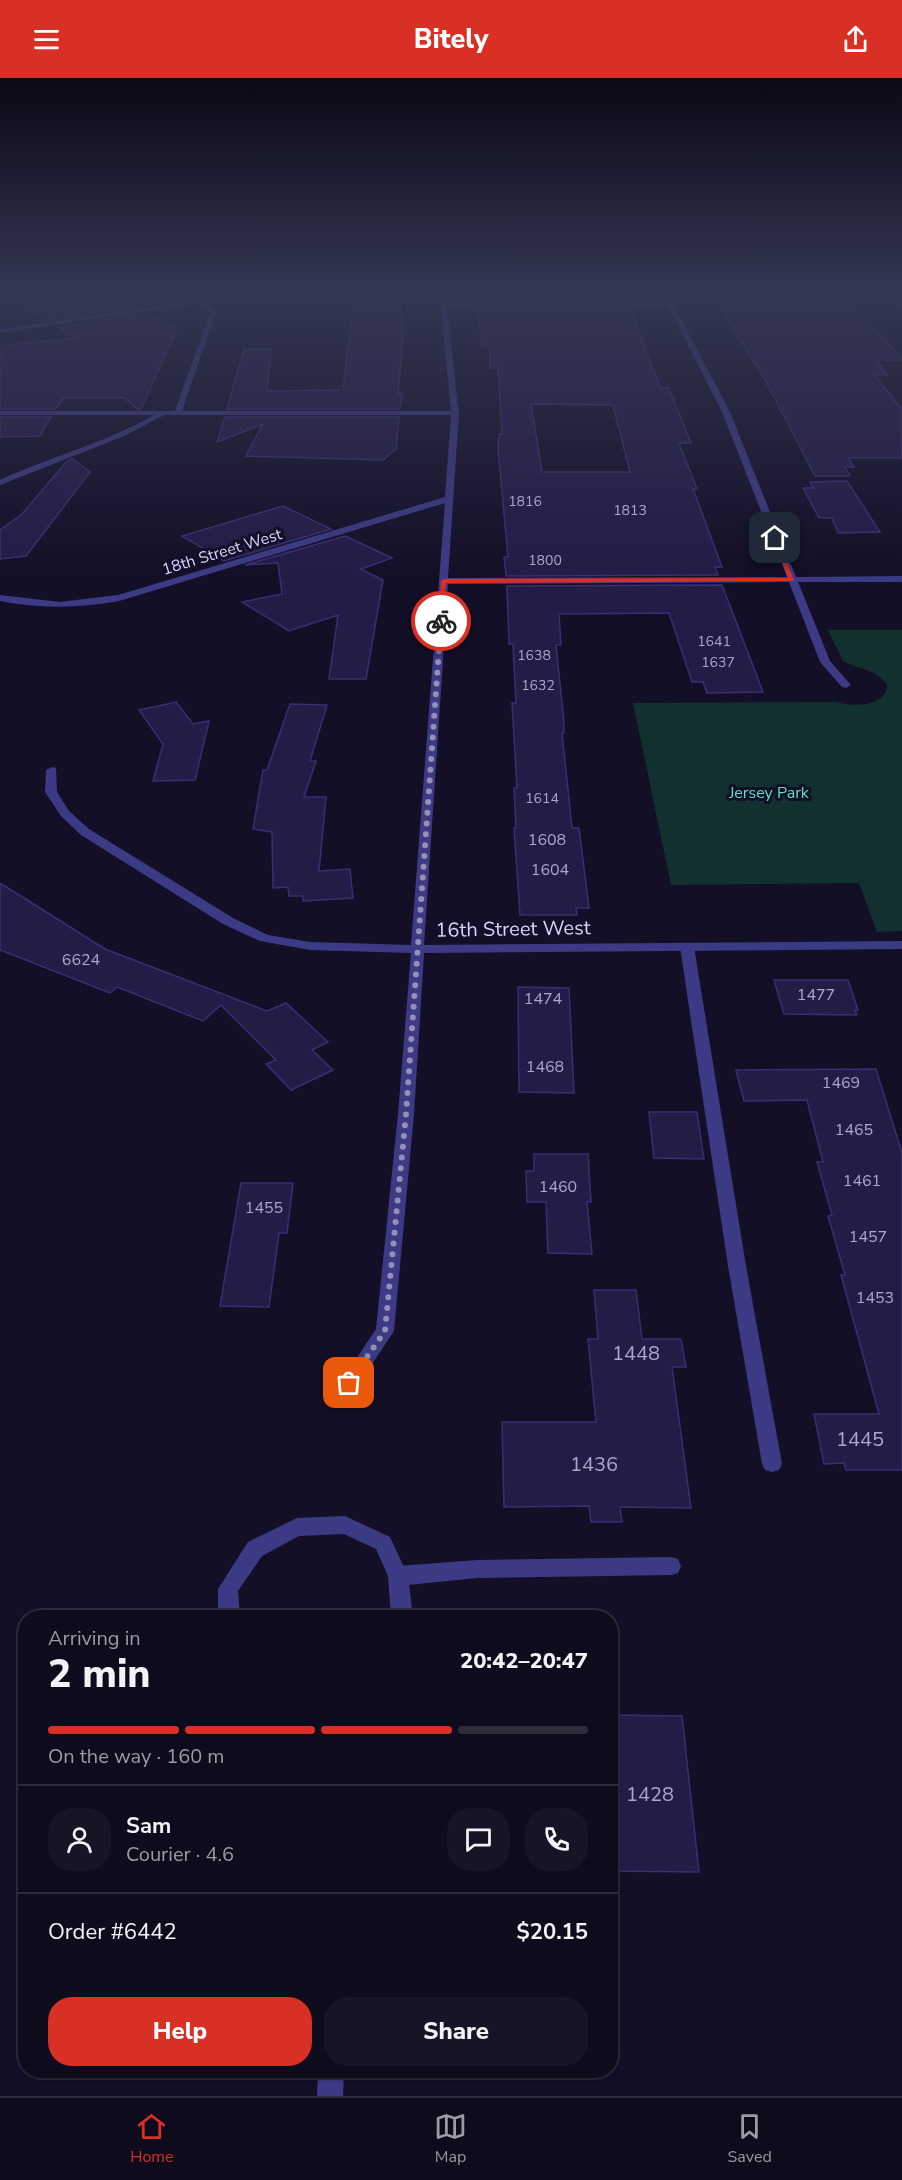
<!DOCTYPE html>
<meta charset="utf-8">
<style>
body{margin:0;font-family:"Nunito Sans",sans-serif;background:#171425;color:#f1f3f6;height:100vh;display:flex;flex-direction:column;font-size:22px;white-space:nowrap}
*{box-sizing:border-box;margin:0}
p{font-size:20px;color:#9b9ba3}
.icon{flex:none;width:33px;height:33px;fill:none;stroke:currentColor;stroke-width:2;stroke-linecap:round;stroke-linejoin:round}
.map{position:relative;flex:1;overflow:hidden}
.details{position:absolute;left:18px;top:1532px;width:600px;height:468px;display:flex;flex-direction:column;background:#0e0b1c;border-radius:24px;box-shadow:0 2px 4px #0004,0 0 0 2px #2e2b3b}
.details>*{flex:none}
.pin{position:absolute;display:grid;place-items:center;width:51px;height:51px;color:#fff;margin:-26px;border-radius:12px;box-shadow:0 3px 9px #0006}
.courier{position:absolute;display:grid;place-items:center;width:60px;height:60px;margin:-30px;border:4px solid #d93025;border-radius:50%;background:#fff;color:#222;box-shadow:0 2px 8px #0007}
.headline em{font-style:normal;font-weight:800}
.headline div{display:flex;flex-direction:column-reverse}
.headline{display:flex;align-items:center;justify-content:space-between;height:102px;padding:0 30px}
h1{font-size:39px;font-weight:800;line-height:45px}
.bar{display:grid;grid-template-columns:repeat(4,1fr);gap:9px 6px;align-content:center;height:72px;padding:0 30px}
.bar i{height:8px;border-radius:4px;background:#2e2b3b}
.bar .current{background:#d93025}
.bar p{grid-column:span 4}
.line{display:flex;align-items:center;gap:15px;padding:0 30px;border-top:2px solid #2e2b3b}
.line div{flex:1}
.round{display:grid;place-items:center;flex:none;width:63px;height:63px;border-radius:24px;background:#171425}
.button{display:flex;gap:12px;margin-top:auto;padding:12px 30px}
.button a{flex:1;height:69px;border-radius:24px;background:#d93025;color:#fff;font-size:24px;font-weight:800;line-height:69px;text-align:center}
.button a+a{background:#171425;color:#f1f3f6}
header{display:flex;justify-content:space-between;align-items:center;height:78px;padding:0 30px;background:#d93025;color:#fff;font-size:27px;font-weight:800}
.dock{display:flex;justify-content:space-around;align-items:center;height:84px;border-top:2px solid #2e2b3b;background:#0e0b1c;font-size:16px;color:#9b9ba3}
.dock a{display:grid;justify-items:center;gap:3px}
.dock .current{color:#d93025}
.map>svg:first-child{display:block}
</style>
<header><svg class="icon" aria-label="menu" viewBox="0 0 24 24"><path d="M4 6h16M4 12h16M4 18h16"/></svg>Bitely<svg class="icon" aria-label="share" viewBox="0 0 24 24"><path d="M12 15V3M7 8l5-5 5 5M5 13v7h14v-7"/></svg></header>
<div class="map">
<svg width="902" height="2018" viewBox="0 0 902 2018">
<rect width="100%" height="100%" fill="#130f26"/>
<path fill="#12302f" d="M828,552H902V853L877,854L859,805L671,807L633,625L836,624C852,629 886,629 887,607C877,591 858,591 843,583Z"/>
<path fill="#241b47" stroke="#3b2d73" stroke-width="1.5" fill-rule="evenodd" d="M64,212H107L138,229L47,242L27,229L74,222Z
M369,212H389L400,218L403,258L398,316H402L400,331H227L244,271H271L267,313L343,312L355,214Z
M474,212H622L627,224L476,225Z
M810,212L813,216H841L902,280V282H876L887,297H875L902,332V380H848L854,389H845L850,398H815L764,300L710,213Z
M477,231H630L660,309L669,310L691,365H679L697,411H693L722,489H715L718,497L506,498L504,479H508L498,370L499,356H502L498,290H490V268H482ZM531,326L613,327L630,394H542Z
M148,235L177,251L141,331H137L125,320H63L56,331H0V268L75,260L58,249Z
M0,339H51L40,358L0,359Z
M225,339H399L396,371L383,382L246,378L263,346L217,364Z
M73,381L90,394L26,478L0,481V452L22,436L67,383Z
M847,403L880,454L838,455L832,440H819L803,410H813L810,404Z
M283,428L331,451L224,483L182,458Z
M345,458L392,480L361,491L383,502L366,601H329L338,537L289,553L242,524L282,516L278,485L245,487Z
M722,507L763,614L707,615L703,604H692L669,535L559,536L561,567H556L564,644V655H562L572,750H579L589,830H576L577,837H520L514,750H516L514,710H517L512,625H516L513,566H509L507,508Z
M176,624L193,646L209,643L195,702L153,703L163,666L139,632Z
M290,626L327,627L310,683H316L304,719H326L319,793L350,791L353,820L303,823V818H289L288,809L273,810L272,754L253,751L263,692H267Z
M0,805L105,871L267,933L286,925L328,964L312,972L333,992L291,1012L266,986L276,982L221,927L203,943L117,909L110,915L0,872Z
M774,902H848L858,932H855L857,937L784,936Z
M518,909L569,910L574,1015L519,1014Z
M876,991L902,1075V1392H846L844,1385L824,1386L814,1336H879L841,1197H845L828,1138L832,1137L817,1084H823L807,1022L744,1023L736,992Z
M649,1034H697L704,1081L654,1080Z
M534,1076H588L591,1124H587L592,1176L548,1175L546,1124H527L526,1093H534Z
M241,1105H293L287,1155H279L269,1229L220,1228Z
M594,1212H636L642,1261H681L686,1289H672L691,1430L620,1429L622,1444H591L589,1428L504,1429L502,1344H596L588,1261H598Z
M610,1637L682,1638L699,1794L610,1793Z"/>
<g fill="none" stroke-linecap="round" stroke-linejoin="round">
<path fill="#3d3a85" fill-rule="evenodd" d="M672,226L674,229H441L444,227Z
M687,865L694,869L746,1188L782,1386L779,1392L772,1394L765,1392L762,1386L728,1188L680,869Z
M671,1479L678,1481L681,1488L678,1495L671,1497L477,1500L398,1508L391,1505L388,1498L391,1491L398,1488L477,1482Z"/>
<path fill="#3d3a85" fill-rule="evenodd" d="M439,212H445L459,335L448,500L787,499L722,334L660,212H666L730,334L796,499L902,498V504H798L830,583L851,607L846,610L842,609L820,584L789,504L448,506L424,867L902,863V871L424,875L414,1036L394,1253L356,1310L349,1313L342,1310L340,1305L376,1251L398,1036L411,875L310,872L260,863L223,846L81,757L61,738L45,714L46,692L52,689L56,690L57,714L69,733L89,751L233,840L268,857L310,864L411,867L445,425L119,523C79,530 40,531 0,523V517L60,524L118,517L445,419L451,337H164L124,358L0,407V402C51,378 106,365 154,337H0V333H175L210,235L198,226L200,223L216,234L182,333H451Z
M880,212H886L902,228V233Z
M345,1438L390,1459L408,1498L413,1539H391L388,1498L376,1471L344,1456L299,1458L262,1478L238,1513L240,1539H218V1511L248,1464L297,1440Z
M318,1992H344L343,2018H317Z"/>
<path fill="#3d3a85" fill-rule="evenodd" d="M271,212H285L0,255V251Z"/>
</g>
<linearGradient id="sky" x2="0" y2="1"><stop stop-color="#0a0815"/><stop offset="0.43" stop-color="#333752"/><stop offset="1" stop-color="#333752" stop-opacity="0"/></linearGradient>
<rect width="902" height="494" fill="url(#sky)"/>
<path fill="#d93025" d="M773,459L778,460L794,503L446,505L444,543H438L441,503L444,501L788,500Z"/>
<g fill="none" stroke-linecap="round" stroke-linejoin="round">
<path stroke="#948fb3" stroke-width="6" stroke-dasharray="0 10.8" d="M349,1305L385,1253L406,1036L441,543"/>
</g>
<g text-anchor="middle" dominant-baseline="central" stroke-width="6" stroke-linejoin="round" paint-order="stroke">
<g font-size="14" fill="#aca6d1">
<text x="525" y="423">1816</text>
<text x="630" y="432">1813</text>
<text x="545" y="482">1800</text>
<text x="714" y="563">1641</text>
<text x="534" y="577">1638</text>
<text x="718" y="584">1637</text>
<text x="538" y="607">1632</text>
<text x="542" y="720">1614</text>
</g>
<g font-size="16" fill="#d9d4ff" stroke="#130f26">
<text transform="translate(222 474) rotate(-17)">18th Street West</text>
</g>
<g font-size="16" fill="#5fe0c0" stroke="#130f26">
<text x="769" y="715">Jersey Park</text>
</g>
<g font-size="16" fill="#aca6d1">
<text x="547" y="762">1608</text>
<text x="550" y="792">1604</text>
<text x="81" y="882">6624</text>
<text x="816" y="917">1477</text>
<text x="543" y="921">1474</text>
<text x="545" y="989">1468</text>
<text x="841" y="1005">1469</text>
<text x="854" y="1052">1465</text>
<text x="862" y="1103">1461</text>
<text x="558" y="1109">1460</text>
<text x="264" y="1130">1455</text>
<text x="868" y="1159">1457</text>
<text x="875" y="1220">1453</text>
</g>
<g font-size="20" fill="#d9d4ff" stroke="#130f26">
<text transform="translate(513 851) rotate(-1)">16th Street West</text>
</g>
<g font-size="20" fill="#aca6d1">
<text x="636" y="1275">1448</text>
<text x="860" y="1361">1445</text>
<text x="594" y="1386">1436</text>
<text x="650" y="1716">1428</text>
</g>
</g>
</svg>
<div class="pin" style="left:349px;top:1305px;background:#ea580c"><svg class="icon" aria-label="bag" viewBox="0 0 24 24"><path d="M5 8h14l-1 12H6zM9 8a3 3 0 0 1 6 0"/></svg></div>
<div class="pin" style="left:775px;top:460px;background:#1f2937"><svg class="icon" aria-label="home" viewBox="0 0 24 24"><path d="M3 11l9-7 9 7M6 9v11h12V9"/></svg></div>
<div class="courier" style="left:441px;top:543px"><svg class="icon" aria-label="bike" viewBox="0 0 24 24"><circle cx="6" cy="16" r="4"/><circle cx="18" cy="16" r="4"/><path d="M6 16l4-8h5l3 8M10 8l3 8H6M13 5h3"/></svg></div>
<section class="details">
<div class="headline"><div><h1>2 min</h1><p>Arriving in</p></div><em>20:42–20:47</em></div>
<div class="bar"><i class="current"></i><i class="current"></i><i class="current"></i><i></i><p>On the way · 160 m</p></div>
<div class="line" style="height:108px"><a class="round"><svg class="icon" aria-label="person" viewBox="0 0 24 24"><circle cx="12" cy="8" r="4"/><path d="M4 21q1-7 8-7t8 7"/></svg></a><div><b>Sam</b><p>Courier · 4.6</p></div><a class="round"><svg class="icon" aria-label="chat" viewBox="0 0 24 24"><path d="M4 5h16v11H9l-5 4z"/></svg></a><a class="round"><svg class="icon" aria-label="phone" viewBox="0 0 24 24"><path d="M5 4h4l2 5-3 2q2 4 5 5l2-3 5 2v4C11 20 4 13 5 4z"/></svg></a></div>
<div class="line" style="height:78px"><div>Order #6442</div><b>$20.15</b></div>
<div class="button"><a>Help</a><a>Share</a></div>
</section>
</div>
<nav class="dock">
<a class="current"><svg class="icon" aria-label="home" viewBox="0 0 24 24"><path d="M3 11l9-7 9 7M6 9v11h12V9"/></svg>Home</a>
<a><svg class="icon" aria-label="map" viewBox="0 0 24 24"><path d="M3 6l6-2 6 2 6-2v14l-6 2-6-2-6 2zM9 4v14M15 6v14"/></svg>Map</a>
<a><svg class="icon" aria-label="saved" viewBox="0 0 24 24"><path d="M7 4h10v16l-5-4-5 4z"/></svg>Saved</a>
</nav>
